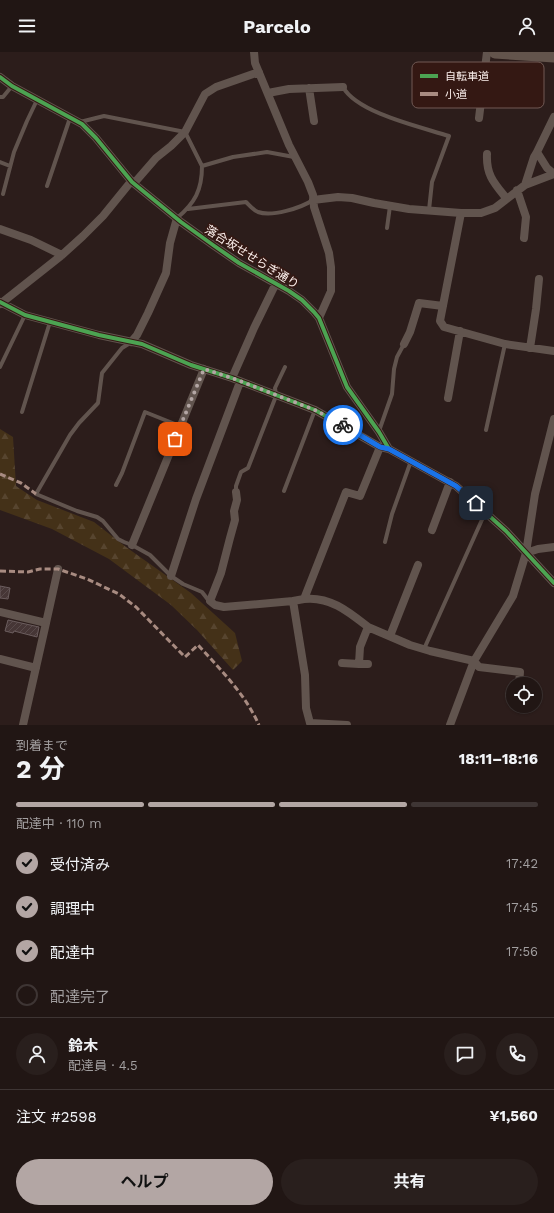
<!DOCTYPE html>
<html lang="ja">
<meta charset="utf-8">
<style>
body{margin:0;font-family:"Work Sans","Noto Sans JP",sans-serif;background:#291f1d;color:#f1f3f6;height:100vh;display:flex;flex-direction:column;font-size:15px;white-space:nowrap}
*{box-sizing:border-box;margin:0}
p{font-size:13px;color:#a29fa0}
.icon{flex:none;width:22px;height:22px;fill:none;stroke:currentColor;stroke-width:2;stroke-linecap:round;stroke-linejoin:round}
.map{position:relative;height:673px;overflow:hidden}
.sheet{display:flex;flex-direction:column;background:#211614;flex:1}
.sheet>*{flex:none}
.controls{position:absolute;left:506px;top:625px;display:grid;gap:8px}
.controls a{display:grid;place-items:center;width:36px;height:36px;border-radius:50%;background:#211614;box-shadow:0 1px 3px #0004,0 0 0 1px #3e3534;font-size:20px}
.pin{position:absolute;display:grid;place-items:center;width:34px;height:34px;color:#fff;margin:-17px;border-radius:8px;box-shadow:0 2px 6px #0006}
.courier{position:absolute;display:grid;place-items:center;width:40px;height:40px;margin:-20px;border:3px solid #1a73e8;border-radius:50%;background:#fff;color:#222;box-shadow:0 1px 5px #0007}
.headline em{font-style:normal;font-weight:700}
.headline div{display:flex;flex-direction:column-reverse}
.headline{display:flex;align-items:center;justify-content:space-between;height:68px;padding:0 16px}
h1{font-size:26px;font-weight:700;line-height:30px}
.bar{display:grid;grid-template-columns:repeat(4,1fr);gap:6px 4px;align-content:center;height:48px;padding:0 16px}
.bar i{height:5px;border-radius:3px;background:#3e3534}
.bar .on{background:#b3a6a4}
.bar p{grid-column:span 4}
.line{display:flex;align-items:center;gap:10px;padding:0 16px;border-top:1px solid #3e3534}
.line div{flex:1}
.round{display:grid;place-items:center;flex:none;width:42px;height:42px;border-radius:21px;background:#291f1d}
ol{padding:0 16px;list-style:none}
li{display:flex;align-items:center;gap:12px;height:44px}
li p{margin-inline-start:auto}
li .icon{padding:4px;border-radius:50%;background:#b3a6a4;color:#111;stroke-width:4}
li:last-child{color:#a29fa0}
li i{width:22px;height:22px;border:2px solid #3e3534;border-radius:50%}
.action{display:flex;gap:8px;margin-top:auto;padding:8px 16px}
.action a{flex:1;height:46px;border-radius:24px;background:#b3a6a4;color:#111;font-size:16px;font-weight:700;line-height:46px;text-align:center}
.action a+a{background:#291f1d;color:#f1f3f6}
header{display:flex;justify-content:space-between;align-items:center;height:52px;padding:0 16px;background:#211614;font-size:18px;font-weight:700}
.map>svg:first-child{display:block}
</style>
<header><svg class="icon" aria-label="menu" viewBox="0 0 24 24"><path d="M4 6h16M4 12h16M4 18h16"/></svg>Parcelo<svg class="icon" aria-label="person" viewBox="0 0 24 24"><circle cx="12" cy="8" r="4"/><path d="M4 21q1-7 8-7t8 7"/></svg></header>
<div class="map">
<svg width="554" height="673" viewBox="0 0 554 673">
<defs>
<pattern id="forest-firs" width="22" height="20" patternUnits="userSpaceOnUse"><rect width="22" height="20" fill="#443118"/><path d="M5 1l3.5 6h-7zM16 11l3.5 6h-7z" fill="#57452f"/></pattern>
<pattern id="building-hatch" width="6" height="6" patternUnits="userSpaceOnUse"><rect width="6" height="6" fill="#463636"/><path d="M-1 1l2-2M0 6l6-6M5 7l2-2" fill="none" stroke="#584a4a"/></pattern>
</defs>
<rect width="100%" height="100%" fill="#2c1d1b"/>
<path fill="url(#forest-firs)" d="M0,377L13,385L16,434L37,448L94,470L126,495L191,541L235,581L242,609L233,618L197,578L171,553L109,507L52,477L0,458Z"/>
<path fill="url(#building-hatch)" stroke="#6b5d5e" d="M0,534L10,536L8,547L0,546Z
M8,568L39,575L37,585L14,579L13,581L5,579Z"/>
<g fill="none" stroke-linecap="round" stroke-linejoin="round">
<path stroke="#61544e" stroke-width="4" d="M343,35C357,61 421,75 449,84L432,130L429,158
M0,45H3L12,34
M80,70L104,64L185,80L202,114
M0,110L10,114
M47,134L70,66
M3,142L14,100L27,69L37,48
M188,157L246,150C250,154 253,158 258,160C272,165 301,156 313,148
M177,166C195,151 202,138 202,114L233,105L267,100L294,105
M387,176L390,154
M130,291L122,296L102,321L98,351L79,371L70,383L36,442L77,459L97,465L103,469L118,487L124,490L132,493L150,503L171,524L183,532L202,540L209,549
M0,315L25,263
M22,360L50,270
M486,378L505,292
M379,379L392,342L394,317L397,305L404,292
M116,433L122,421L145,360L180,374
M284,439L315,358
M236,440V434L241,420L248,416L276,344L275,336L285,315
M385,490L392,462L411,409
M424,597L485,461"/>
<path stroke="#61544e" stroke-width="8" d="M254,0L255,11L289,93L308,130L313,143L314,155L329,201L331,215V239L319,266
M0,25L12,34L82,72L96,86L132,130L181,170L213,193L239,211L289,239L302,248L314,260L319,266L347,335L379,380L389,397L456,434L506,479L554,531
M309,36L314,69
M268,41L289,37L343,35
M554,65L537,100L547,116L554,122
M479,66L487,0
M487,102C486,123 494,131 507,147
M525,133L534,105L537,100
M517,138L526,165L524,186
M313,148L338,145L352,146L374,151L409,157L461,161H481L495,156L525,133L554,122
M461,161L440,269L444,275L505,292L554,299
M0,177L31,188L62,203
M0,250L25,263L99,283L142,292L191,313L232,326L315,358L380,395L389,397
M0,252L62,203L83,184L103,164L129,132L136,129L156,106L171,94L185,80L205,42L216,35L259,20
M131,290L137,283L148,261L166,221L170,191L177,166
M404,292L410,280L419,251L443,254
M530,296L536,257L539,227
M232,326L254,276L276,231
M448,346L460,279
M236,440L237,448L234,459L235,468L230,486L221,521L210,549L215,553L224,555L293,549
M432,478L450,430
M132,493L204,317
M526,501L538,497L554,495
M171,524L196,447L240,330
M304,547C330,544 349,560 368,575L360,595L359,612H368
M0,560L46,571L58,517
M368,575L410,593L430,599L474,609L479,615L520,620L519,632
M390,584L418,513
M0,607L36,616
M342,611L359,612
M509,643H513
M23,673L46,571
M347,673L310,671L306,656L305,623L293,549L304,547L346,440L360,444L380,395
M450,673L474,609L513,544L526,501L535,442L554,367"/>
<path stroke="#63544c" stroke-width="13" d="M495,0L554,4"/>
<path stroke="#a88b81" stroke-width="3" stroke-dasharray="6 3" stroke-linecap="butt" d="M0,422L21,431L36,442
M0,519L28,520L40,517H58L87,527L119,542L136,555L185,605L198,593C221,618 245,642 259,673"/>
<g stroke="#341813" stroke-width="6">
<path id="cycleway" d="M0,25L12,34L82,72L96,86L132,130L181,170L213,193L239,211L289,239L302,248L314,260L319,266L347,335L379,380L389,397L456,434L506,479L554,531
M0,250L25,263L99,283L142,292L191,313L232,326L315,358L380,395L389,397"/>
</g>
<use href="#cycleway" stroke="#4ca352" stroke-width="4"/>
</g>
<g fill="none" stroke-linecap="round" stroke-linejoin="round">
<path stroke="#b3a6a4" stroke-width="4" stroke-dasharray="0 7.2" d="M175,387L204,317L232,326L315,358L343,373"/>
<path stroke="#1a73e8" stroke-width="5" d="M343,373L380,395L389,397L456,434L476,451"/>
</g>
<g text-anchor="middle" dominant-baseline="central" stroke-width="3.5" stroke-linejoin="round" paint-order="stroke">
<g font-size="12" fill="#fcf0ed" stroke="#341813">
<text transform="translate(252 205) rotate(32)">落合坂せせらぎ通り</text>
</g>
</g>
<rect x="412" y="10" width="132" height="46" rx="6" fill="#341813" stroke="#705954" stroke-width="1"/>
<rect x="420" y="22" width="18" height="4" fill="#4ca352"/>
<rect x="420" y="40" width="18" height="4" fill="#a88b81"/>
<g font-size="11" fill="#fcf0ed">
<text x="445" y="28">自転車道</text>
<text x="445" y="46">小道</text>
</g>
</svg>
<div class="controls">
<a><svg class="icon" aria-label="locate" viewBox="0 0 24 24"><circle cx="12" cy="12" r="6"/><path d="M12 2v4M12 18v4M2 12h4M18 12h4"/></svg></a>
</div>
<div class="pin" style="left:175px;top:387px;background:#ea580c"><svg class="icon" aria-label="bag" viewBox="0 0 24 24"><path d="M5 8h14l-1 12H6zM9 8a3 3 0 0 1 6 0"/></svg></div>
<div class="pin" style="left:476px;top:451px;background:#1f2937"><svg class="icon" aria-label="home" viewBox="0 0 24 24"><path d="M3 11l9-7 9 7M6 9v11h12V9"/></svg></div>
<div class="courier" style="left:343px;top:373px"><svg class="icon" aria-label="bike" viewBox="0 0 24 24"><circle cx="6" cy="16" r="4"/><circle cx="18" cy="16" r="4"/><path d="M6 16l4-8h5l3 8M10 8l3 8H6M13 5h3"/></svg></div>
</div>
<section class="sheet">
<div class="headline"><div><h1>2 分</h1><p>到着まで</p></div><em>18:11–18:16</em></div>
<div class="bar"><i class="on"></i><i class="on"></i><i class="on"></i><i></i><p>配達中 · 110 m</p></div>
<ol>
<li><svg class="icon" aria-label="check" viewBox="0 0 24 24"><path d="M5 12l5 5 9-10"/></svg>受付済み<p>17:42</p></li>
<li><svg class="icon" aria-label="check" viewBox="0 0 24 24"><path d="M5 12l5 5 9-10"/></svg>調理中<p>17:45</p></li>
<li><svg class="icon" aria-label="check" viewBox="0 0 24 24"><path d="M5 12l5 5 9-10"/></svg>配達中<p>17:56</p></li>
<li><i></i>配達完了</li>
</ol>
<div class="line" style="height:72px"><a class="round"><svg class="icon" aria-label="person" viewBox="0 0 24 24"><circle cx="12" cy="8" r="4"/><path d="M4 21q1-7 8-7t8 7"/></svg></a><div><b>鈴木</b><p>配達員 · 4.5</p></div><a class="round"><svg class="icon" aria-label="chat" viewBox="0 0 24 24"><path d="M4 5h16v11H9l-5 4z"/></svg></a><a class="round"><svg class="icon" aria-label="phone" viewBox="0 0 24 24"><path d="M5 4h4l2 5-3 2q2 4 5 5l2-3 5 2v4C11 20 4 13 5 4z"/></svg></a></div>
<div class="line" style="height:52px"><div>注文 #2598</div><b>¥1,560</b></div>
<div class="action"><a>ヘルプ</a><a>共有</a></div>
</section>
